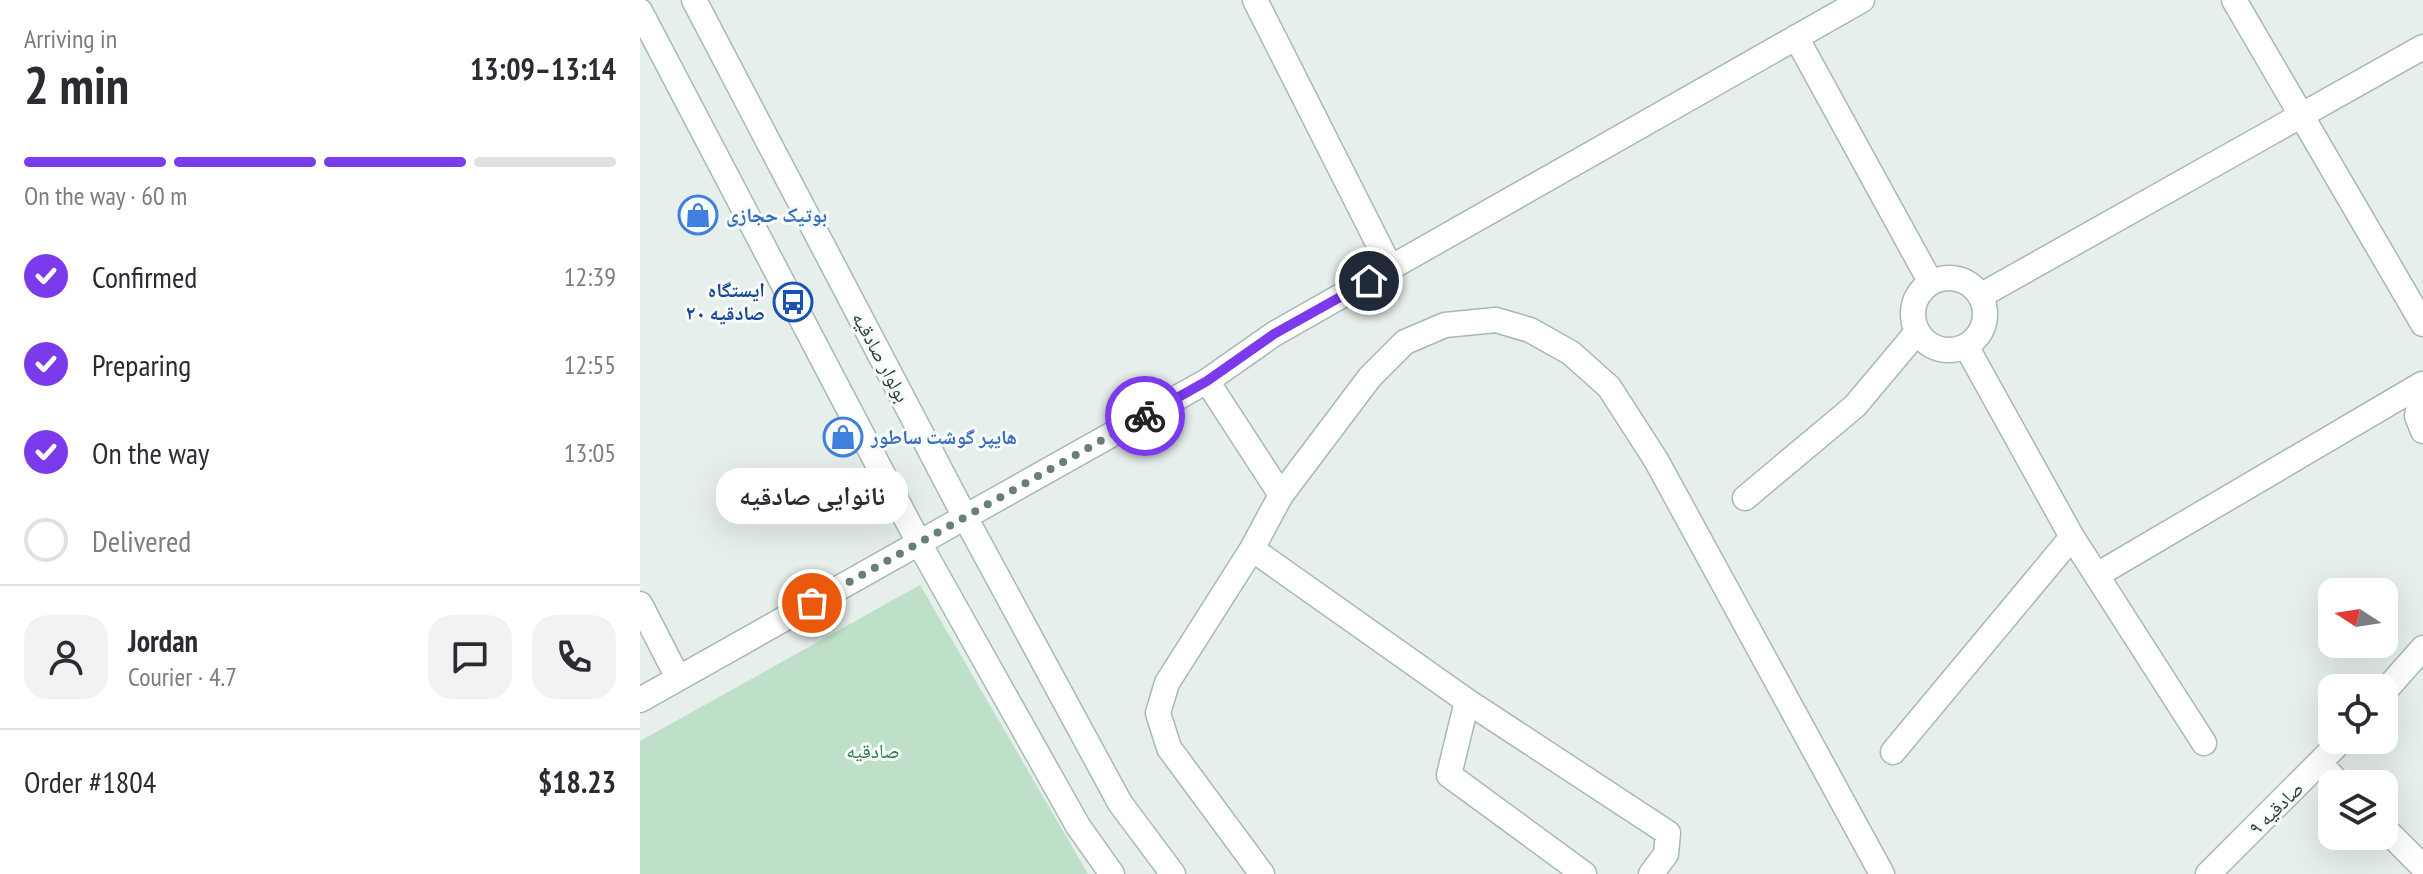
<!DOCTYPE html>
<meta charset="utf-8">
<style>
body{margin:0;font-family:"PT Sans Narrow","Noto Naskh Arabic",sans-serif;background:#f2f2f3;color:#2b2b33;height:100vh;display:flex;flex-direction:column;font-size:30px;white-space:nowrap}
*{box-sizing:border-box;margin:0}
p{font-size:26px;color:#7c7c81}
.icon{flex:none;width:44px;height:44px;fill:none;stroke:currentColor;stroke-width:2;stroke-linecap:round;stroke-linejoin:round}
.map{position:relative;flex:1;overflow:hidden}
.drawer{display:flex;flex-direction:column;background:#fff;width:640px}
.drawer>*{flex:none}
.needle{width:52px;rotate:282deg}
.fabs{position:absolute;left:1678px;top:578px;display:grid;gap:16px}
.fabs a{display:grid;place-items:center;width:80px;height:80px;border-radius:16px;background:#fff;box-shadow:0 8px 32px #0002;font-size:40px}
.pin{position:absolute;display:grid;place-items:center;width:68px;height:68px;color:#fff;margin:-34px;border:4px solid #fff;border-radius:50%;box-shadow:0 2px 8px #0007}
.courier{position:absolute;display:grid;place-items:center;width:80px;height:80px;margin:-40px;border:6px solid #7c3aed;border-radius:50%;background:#fff;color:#222;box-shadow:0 2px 10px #0007}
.bubble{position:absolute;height:56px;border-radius:24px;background:#fff;box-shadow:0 8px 32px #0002;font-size:26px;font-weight:800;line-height:56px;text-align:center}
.overview em{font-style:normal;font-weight:800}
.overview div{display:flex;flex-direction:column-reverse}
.overview{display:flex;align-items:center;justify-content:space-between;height:136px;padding:0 24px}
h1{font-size:52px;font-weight:800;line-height:60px}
.bar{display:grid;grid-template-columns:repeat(4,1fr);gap:12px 8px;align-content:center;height:96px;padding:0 24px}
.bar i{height:10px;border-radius:6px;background:#e1e1e2}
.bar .on{background:#7c3aed}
.bar p{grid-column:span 4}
.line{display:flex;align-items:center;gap:20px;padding:0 24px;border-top:2px solid #e1e1e2}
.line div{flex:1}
.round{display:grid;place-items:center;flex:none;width:84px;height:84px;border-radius:24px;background:#f2f2f3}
ol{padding:0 24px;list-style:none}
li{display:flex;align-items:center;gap:24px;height:88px}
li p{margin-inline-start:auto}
li .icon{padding:8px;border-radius:50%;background:#7c3aed;color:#fff;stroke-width:4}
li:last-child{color:#7c7c81}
li i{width:44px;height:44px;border:4px solid #e1e1e2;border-radius:50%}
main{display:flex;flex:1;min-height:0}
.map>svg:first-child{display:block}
</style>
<main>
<section class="drawer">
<div class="overview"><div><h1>2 min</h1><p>Arriving in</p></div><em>13:09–13:14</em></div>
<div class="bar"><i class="on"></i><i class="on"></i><i class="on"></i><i></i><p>On the way · 60 m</p></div>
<ol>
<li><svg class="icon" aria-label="check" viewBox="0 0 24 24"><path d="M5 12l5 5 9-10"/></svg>Confirmed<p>12:39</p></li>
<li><svg class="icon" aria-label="check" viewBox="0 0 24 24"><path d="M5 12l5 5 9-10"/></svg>Preparing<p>12:55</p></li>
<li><svg class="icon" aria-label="check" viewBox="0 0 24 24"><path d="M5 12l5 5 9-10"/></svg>On the way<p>13:05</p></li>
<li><i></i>Delivered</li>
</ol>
<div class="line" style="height:144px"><a class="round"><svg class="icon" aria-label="person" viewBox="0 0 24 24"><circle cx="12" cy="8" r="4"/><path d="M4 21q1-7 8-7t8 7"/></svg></a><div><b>Jordan</b><p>Courier · 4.7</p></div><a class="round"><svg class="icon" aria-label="chat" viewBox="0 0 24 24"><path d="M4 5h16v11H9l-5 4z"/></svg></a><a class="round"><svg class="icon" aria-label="phone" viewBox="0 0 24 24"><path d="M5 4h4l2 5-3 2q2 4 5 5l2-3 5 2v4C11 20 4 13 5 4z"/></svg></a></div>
<div class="line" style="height:104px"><div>Order #1804</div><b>$18.23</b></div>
</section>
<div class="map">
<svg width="1783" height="874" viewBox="0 0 1783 874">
<rect width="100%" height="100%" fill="#e6efeb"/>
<path fill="#bfe0c8" d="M280,585L448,874H0V741Z"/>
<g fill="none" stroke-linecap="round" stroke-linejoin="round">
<g stroke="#a8b8b2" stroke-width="27">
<path id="street" d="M615,0L751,269
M1594,0L1783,324
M1156,37L1291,283
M1273 314a36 36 0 1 1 72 0a36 36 0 1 1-72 0Z
M1340,296L1783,47
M1326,346L1432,537L1564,743
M567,381L641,495
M1783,384L1777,416L1783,431
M1105,498L1215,406L1277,332
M325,517L567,381L634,334L1222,0
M612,549L827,701L1028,833L1026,854L1011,874
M1457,575L1782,384
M0,604L38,678
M1744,692L1783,648
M0,700L279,543
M827,701L809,775L944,874
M1253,752L1432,537
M1680,764L1700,784
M1744,828L1783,867
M622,874L529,748L518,713L527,683L612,549L641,495L730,377L765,342L805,325L856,320L890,330L931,353L969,387L1016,460L1242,874
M1568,874L1702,740"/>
</g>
<g stroke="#a4bbb3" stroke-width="27">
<path id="secondary" d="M54,0L325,517L480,803L533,874
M0,11L279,543L438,826L472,874
M279,543L325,517"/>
</g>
<use href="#street" stroke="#fff" stroke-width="24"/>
<use href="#secondary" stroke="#fff" stroke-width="24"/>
</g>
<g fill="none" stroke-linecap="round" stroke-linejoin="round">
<path stroke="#687f78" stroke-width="8" stroke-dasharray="0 14.4" d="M172,603L505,416"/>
<path stroke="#7c3aed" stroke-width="10" d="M505,416L567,381L634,334L729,281"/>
</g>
<defs>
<g id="shop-ring" transform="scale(2)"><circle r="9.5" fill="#f7fbf9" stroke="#3f7fe0" stroke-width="1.5"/><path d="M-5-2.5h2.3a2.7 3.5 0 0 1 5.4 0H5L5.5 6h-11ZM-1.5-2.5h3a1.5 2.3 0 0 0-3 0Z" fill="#3f7fe0"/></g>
<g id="bus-ring" transform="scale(2)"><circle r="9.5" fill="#f7fbf9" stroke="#1a4fb4" stroke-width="1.5"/><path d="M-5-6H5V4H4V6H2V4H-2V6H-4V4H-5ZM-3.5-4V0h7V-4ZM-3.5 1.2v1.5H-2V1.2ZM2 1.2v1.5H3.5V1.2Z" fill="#1a4fb4"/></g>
</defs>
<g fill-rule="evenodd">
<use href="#shop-ring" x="58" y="215"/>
<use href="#bus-ring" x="153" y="302"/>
<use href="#shop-ring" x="203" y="437"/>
</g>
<g text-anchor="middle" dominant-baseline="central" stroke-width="6" stroke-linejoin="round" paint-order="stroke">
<g font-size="20" font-weight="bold" fill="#366cbe" stroke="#f7fbf9" text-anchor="start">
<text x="86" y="215">بوتیک حجازی</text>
<text x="231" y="437">هایپر گوشت ساطور</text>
</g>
<g font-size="20" font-weight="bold" fill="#164399" stroke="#f7fbf9" text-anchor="end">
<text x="125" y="290">ایستگاه<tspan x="125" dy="23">صادقیه ۲۰</tspan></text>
</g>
<g font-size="20" fill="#24423a" stroke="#f7fbf9">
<text transform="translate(241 357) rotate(62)">بولوار صادقیه</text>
<text transform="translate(1636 808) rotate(-44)">صادقیه ۹</text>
</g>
<g font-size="20" fill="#2d7a4b" stroke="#f7fbf9">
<text x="233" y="751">صادقیه</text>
</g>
</g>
</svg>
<div class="fabs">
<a><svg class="needle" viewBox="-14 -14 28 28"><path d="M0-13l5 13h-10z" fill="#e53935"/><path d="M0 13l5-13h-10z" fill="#7c7c81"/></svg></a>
<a><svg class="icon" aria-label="locate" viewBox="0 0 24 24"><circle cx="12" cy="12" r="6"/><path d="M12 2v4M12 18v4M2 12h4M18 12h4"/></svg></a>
<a><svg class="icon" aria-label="layers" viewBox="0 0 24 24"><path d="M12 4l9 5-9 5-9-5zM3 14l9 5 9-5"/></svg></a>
</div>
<div class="pin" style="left:172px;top:603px;background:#ea580c"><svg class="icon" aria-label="bag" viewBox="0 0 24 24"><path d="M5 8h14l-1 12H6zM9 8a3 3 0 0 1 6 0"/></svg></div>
<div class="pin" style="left:729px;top:281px;background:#1f2937"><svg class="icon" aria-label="home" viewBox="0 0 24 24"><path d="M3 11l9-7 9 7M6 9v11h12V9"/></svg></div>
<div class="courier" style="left:505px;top:416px"><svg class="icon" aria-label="bike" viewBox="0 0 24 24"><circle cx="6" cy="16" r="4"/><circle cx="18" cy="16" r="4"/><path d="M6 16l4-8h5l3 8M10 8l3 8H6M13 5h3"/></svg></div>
<div class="bubble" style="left:76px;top:468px;width:192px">نانوایی صادقیه</div>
</div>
</main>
